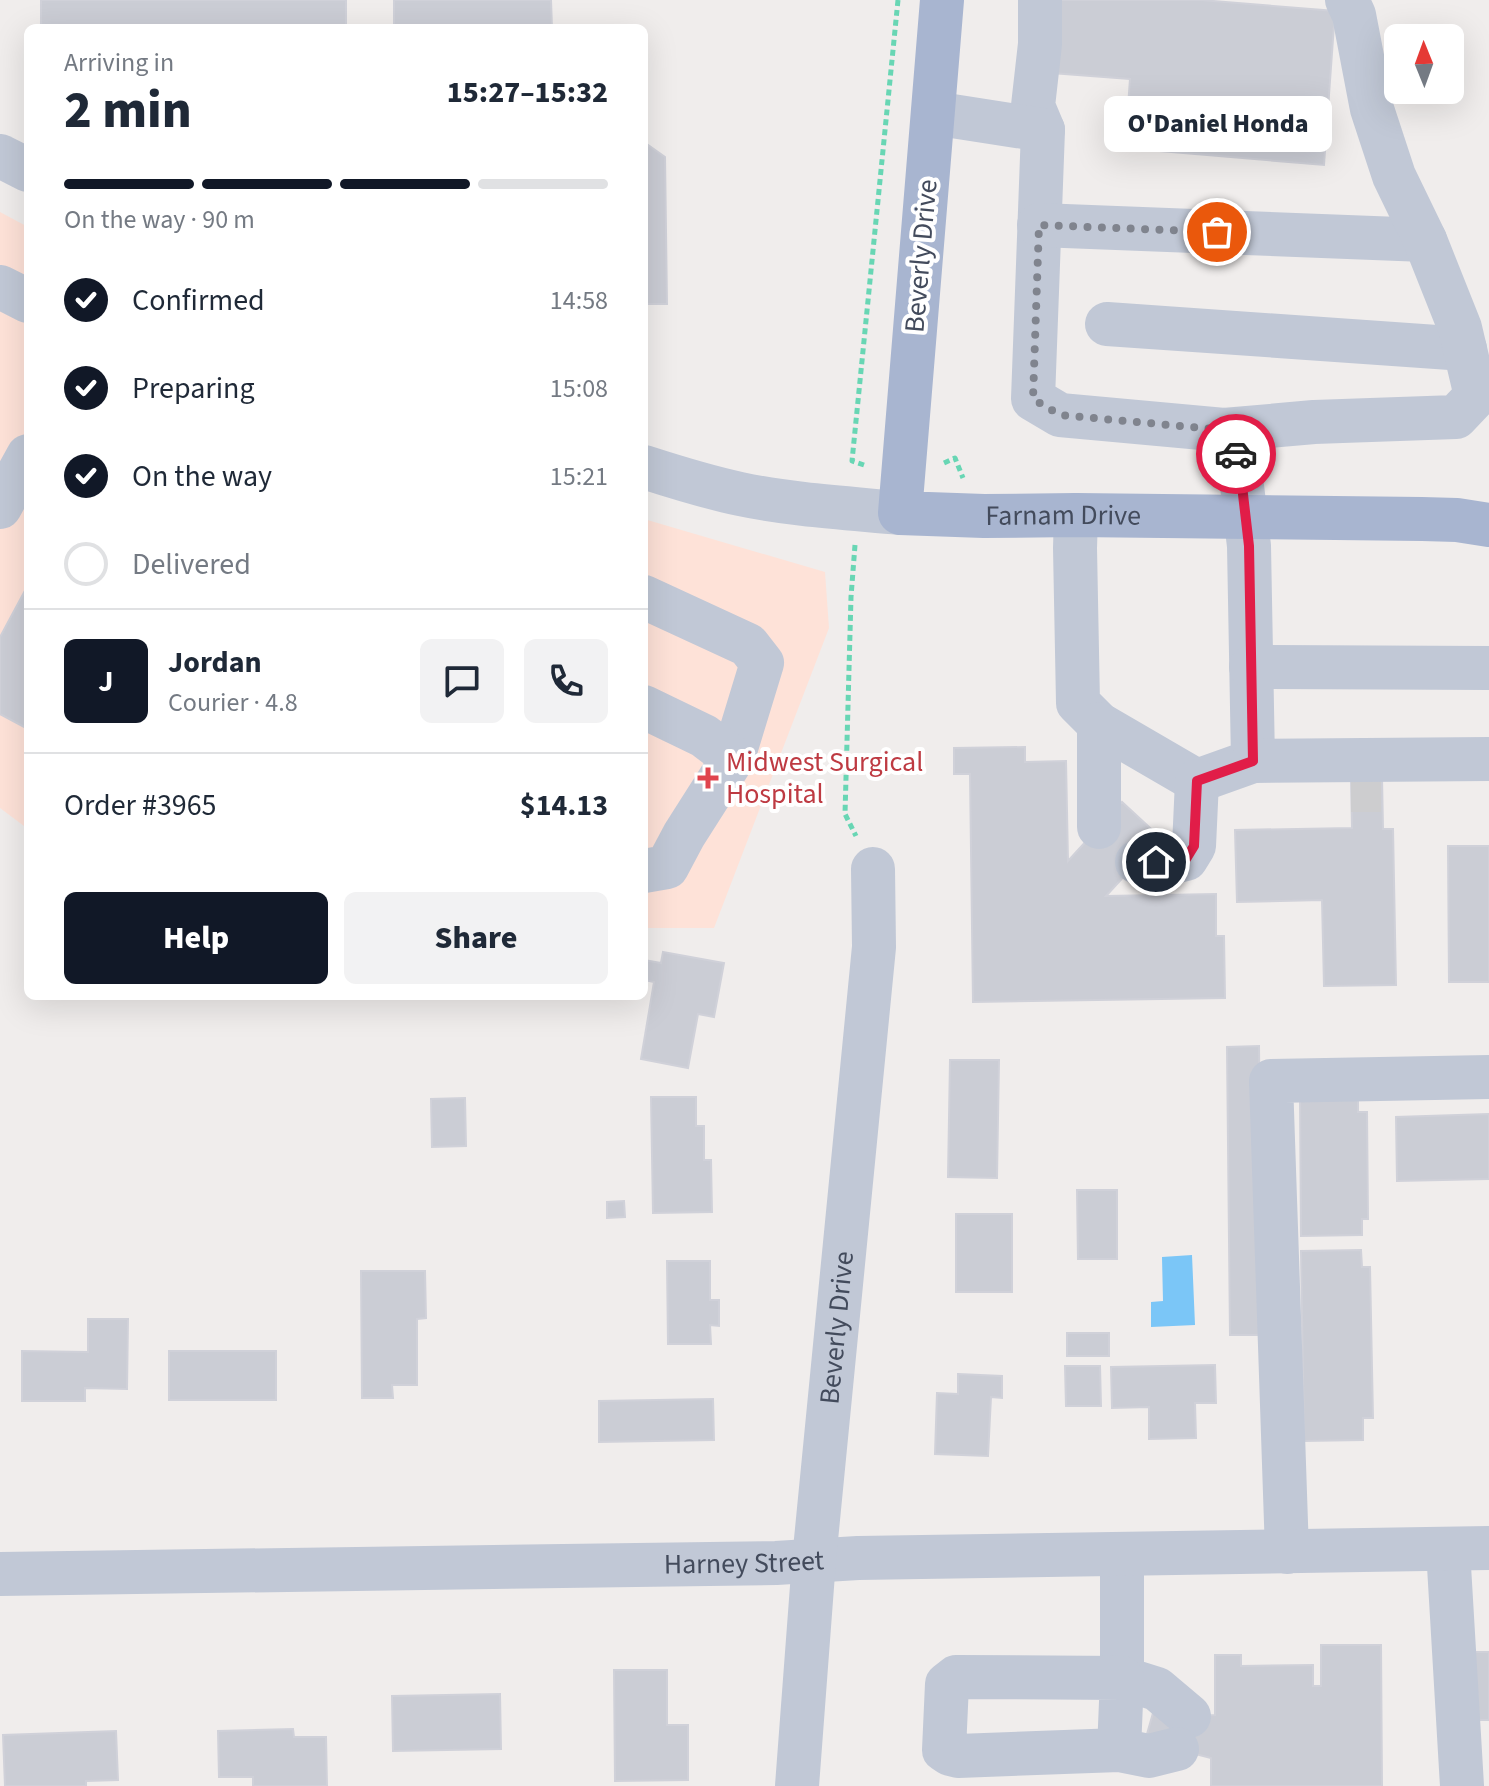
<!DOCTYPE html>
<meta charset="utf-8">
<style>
body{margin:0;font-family:"Source Sans 3",sans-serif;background:#f2f2f3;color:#1f2937;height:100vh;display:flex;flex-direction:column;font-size:30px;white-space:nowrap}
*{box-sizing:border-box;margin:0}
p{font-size:26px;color:#747a83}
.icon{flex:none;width:44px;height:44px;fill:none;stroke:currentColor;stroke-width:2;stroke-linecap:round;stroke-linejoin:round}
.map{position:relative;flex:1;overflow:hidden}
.details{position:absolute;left:24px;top:24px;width:624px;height:976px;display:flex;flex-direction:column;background:#fff;border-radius:12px;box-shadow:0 8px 32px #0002}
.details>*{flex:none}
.needle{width:52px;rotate:359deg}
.buttons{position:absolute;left:1384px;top:24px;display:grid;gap:16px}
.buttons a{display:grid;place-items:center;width:80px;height:80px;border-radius:12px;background:#fff;box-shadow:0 8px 32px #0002;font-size:40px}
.pin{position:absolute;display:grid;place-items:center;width:68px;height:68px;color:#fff;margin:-34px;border:4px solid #fff;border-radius:50%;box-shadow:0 2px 8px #0007}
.courier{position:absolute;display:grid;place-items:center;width:80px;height:80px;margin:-40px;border:6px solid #e11d48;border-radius:50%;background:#fff;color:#222;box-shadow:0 2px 10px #0007}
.bubble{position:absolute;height:56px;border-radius:12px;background:#fff;box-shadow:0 8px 32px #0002;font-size:26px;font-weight:800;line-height:56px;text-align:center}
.head em{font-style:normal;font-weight:800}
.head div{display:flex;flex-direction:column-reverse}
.head{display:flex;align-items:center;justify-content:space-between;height:136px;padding:0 40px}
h1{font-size:52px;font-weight:800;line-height:60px}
.bar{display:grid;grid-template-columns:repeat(4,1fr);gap:12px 8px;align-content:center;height:96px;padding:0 40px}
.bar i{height:10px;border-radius:6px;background:#e0e1e3}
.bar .active{background:#111827}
.bar p{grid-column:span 4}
.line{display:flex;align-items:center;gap:20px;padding:0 40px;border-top:2px solid #e0e1e3}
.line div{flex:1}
.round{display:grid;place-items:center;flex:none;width:84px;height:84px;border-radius:12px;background:#f2f2f3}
ol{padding:0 40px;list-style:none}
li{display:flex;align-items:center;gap:24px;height:88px}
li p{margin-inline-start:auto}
li .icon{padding:8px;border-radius:50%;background:#111827;color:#fff;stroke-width:4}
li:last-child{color:#747a83}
li i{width:44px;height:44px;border:4px solid #e0e1e3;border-radius:50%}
.cta{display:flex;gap:16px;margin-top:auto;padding:16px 40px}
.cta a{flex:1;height:92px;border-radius:12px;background:#111827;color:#fff;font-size:32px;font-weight:800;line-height:92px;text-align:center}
.cta a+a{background:#f2f2f3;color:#1f2937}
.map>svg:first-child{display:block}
</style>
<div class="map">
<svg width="1489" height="1786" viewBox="0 0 1489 1786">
<rect width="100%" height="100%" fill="#f0edec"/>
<path fill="#fee2d8" d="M0,212L28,227V829L0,808Z
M644,519L825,572L829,628L714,928H644Z"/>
<path fill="#7bc6f7" d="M1192,1255L1195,1325L1151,1327V1302L1163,1301L1162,1257Z"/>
<path fill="#cbcdd5" stroke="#d0d1d9" stroke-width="2" d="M41,0H346V28H41Z
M394,0H551L552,28H394Z
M1058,0H1201L1335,11L1324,165L1125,148L1130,79L1052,73Z
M644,142L665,157L667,304H644Z
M28,585V729L0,714V637Z
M1025,747V762L1066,761L1068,861L1122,802L1160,837L1106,896L1216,894V936H1224L1225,998L973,1002L970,774H954V748Z
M1382,777L1383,829H1393L1396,985L1324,986L1322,900L1237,902L1235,830L1352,828L1351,778Z
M1448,846H1489V982H1449Z
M663,952L724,963L714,1017L698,1014L688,1068L641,1059L654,982L644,980V960L661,963Z
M1259,1046L1262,1335H1230L1227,1047Z
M950,1060H999L997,1178L948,1177Z
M1300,1094H1358V1112H1367L1368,1219H1362V1235L1301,1236Z
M651,1097H696V1126H704V1160H711L712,1212L653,1213Z
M465,1098L466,1146L432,1147L431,1099Z
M1489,1114V1179L1397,1181L1396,1117Z
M1077,1190H1117V1259H1078Z
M624,1201L625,1217L607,1218V1202Z
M956,1214H1012V1292H956Z
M1361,1250L1362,1267H1370L1373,1418H1363V1440L1304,1441L1301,1251Z
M667,1261H710V1300H719V1326L710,1325L711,1344H668Z
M361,1271H425L426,1318L417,1319V1385H392L393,1398H362Z
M88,1319H128L127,1389L85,1388V1401H22V1351L88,1352Z
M1067,1333H1109V1356H1067Z
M169,1351H276V1400H169Z
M1215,1365L1216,1403H1195L1196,1438L1149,1439V1407L1112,1408L1111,1367Z
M1065,1366H1100L1101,1406H1066Z
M958,1374L1002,1376V1398L991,1397L988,1456L935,1454L937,1393L958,1394Z
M713,1399L714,1440L599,1442V1401Z
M1321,1645H1381L1382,1786H1211V1758L1145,1741L1155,1706L1189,1716L1215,1715V1655H1241V1666L1313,1665V1686H1321Z
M1472,1652H1489V1720H1472Z
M614,1670H667V1725H688V1780L615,1781Z
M500,1694L501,1749L393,1751L392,1696Z
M293,1729L294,1737H326L327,1786H253V1777H219L218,1731Z
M116,1731L118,1780L86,1781V1786H5L3,1735Z"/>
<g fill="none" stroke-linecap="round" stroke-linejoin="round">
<path stroke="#cdcdcf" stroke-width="44" stroke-dasharray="44 22" stroke-linecap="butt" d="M1351,790H1381"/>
<path stroke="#68d6b4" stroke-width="5" stroke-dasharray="6 4" stroke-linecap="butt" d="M944,463L955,458L963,478
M864,465L852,461L898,0
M855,545L851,597L845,814L856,836"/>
<g stroke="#c1c8d6" stroke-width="44">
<path d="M1040,0V44L1033,106L1043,130"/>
<path d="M933,113L1043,130L1033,399L1060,415L1224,430L1239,460L1249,546L1253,761L1197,781L1099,724L1078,703L1075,548L1076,515"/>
<path d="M0,156L28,170"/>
<path d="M1039,225L1425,240"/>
<path d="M0,287L28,301"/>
<path d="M1107,324L1465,349"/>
<path d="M1224,430L1314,422L1456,417L1476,396L1460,328L1425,240L1394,176L1372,109L1354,15L1347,0"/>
<path d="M644,467C675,477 707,487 740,494C792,505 847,508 900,513"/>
<path d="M0,507L28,456"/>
<path d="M644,597L748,645L762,663L733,758L684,835L667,867L644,871"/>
<path d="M1251,667L1489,668"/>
<path d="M644,707L704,736L733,758"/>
<path d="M1099,724V827"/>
<path d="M1253,761L1489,759"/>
<path d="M1137,862H1174L1186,859L1194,846L1197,781"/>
<path d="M1448,1549L1462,1786"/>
<path d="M1287,1552L1271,1081L1489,1077"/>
<path d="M1122,1554V1678L1157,1689L1189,1716"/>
<path id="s1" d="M0,1574L776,1563L858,1558L1489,1548"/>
<path d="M1119,1750L1122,1678L956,1677L947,1684L944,1750L950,1754L958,1756L1119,1750L1149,1756L1177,1749"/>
<path id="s2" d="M797,1786L814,1560L874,947L873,869"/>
</g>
<path stroke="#a8b5d0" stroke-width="44" id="s3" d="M942,0L900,513L984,516L1076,515L1422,519L1457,520L1489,525"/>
</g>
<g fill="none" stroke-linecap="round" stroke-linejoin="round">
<path stroke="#80848e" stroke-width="8" stroke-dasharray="0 14.4" d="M1217,232L1039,225L1033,399L1060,415L1224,430L1236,454"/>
<path stroke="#e11d48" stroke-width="10" d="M1156,862H1174L1186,859L1194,846L1197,781L1253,761L1249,546L1239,460L1236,454"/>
</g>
<path fill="#e0444e" stroke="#fff" stroke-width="3" d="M704 766h8v8h8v8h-8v8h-8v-8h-8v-8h8z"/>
<g text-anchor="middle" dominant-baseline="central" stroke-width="8" stroke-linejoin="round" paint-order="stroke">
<g font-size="28" fill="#434b5c" stroke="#fff">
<text transform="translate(921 256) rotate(-85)">Beverly Drive</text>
<text stroke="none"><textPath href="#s3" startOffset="678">Farnam Drive</textPath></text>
<text stroke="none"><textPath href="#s2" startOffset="460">Beverly Drive</textPath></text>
<text stroke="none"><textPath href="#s1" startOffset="744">Harney Street</textPath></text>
</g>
<g font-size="28" fill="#be3a42" stroke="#fff" text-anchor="start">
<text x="726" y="762">Midwest Surgical<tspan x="726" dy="32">Hospital</tspan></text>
</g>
</g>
</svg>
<div class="buttons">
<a><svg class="needle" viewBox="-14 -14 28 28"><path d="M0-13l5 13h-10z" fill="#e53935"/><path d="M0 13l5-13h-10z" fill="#747a83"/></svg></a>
</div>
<div class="pin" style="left:1217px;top:232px;background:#ea580c"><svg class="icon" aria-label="bag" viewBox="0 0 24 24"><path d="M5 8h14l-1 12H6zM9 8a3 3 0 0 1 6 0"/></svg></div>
<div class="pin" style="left:1156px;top:862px;background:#1f2937"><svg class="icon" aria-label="home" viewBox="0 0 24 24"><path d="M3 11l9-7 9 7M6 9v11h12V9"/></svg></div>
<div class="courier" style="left:1236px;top:454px"><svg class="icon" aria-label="car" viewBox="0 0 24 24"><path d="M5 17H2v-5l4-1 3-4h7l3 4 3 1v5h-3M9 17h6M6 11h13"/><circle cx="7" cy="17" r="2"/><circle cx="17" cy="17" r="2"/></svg></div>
<div class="bubble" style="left:1104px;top:96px;width:228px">O'Daniel Honda</div>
<section class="details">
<div class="head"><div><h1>2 min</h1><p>Arriving in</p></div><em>15:27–15:32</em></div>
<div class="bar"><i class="active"></i><i class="active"></i><i class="active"></i><i></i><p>On the way · 90 m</p></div>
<ol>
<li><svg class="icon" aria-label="check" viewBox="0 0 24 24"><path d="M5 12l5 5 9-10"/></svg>Confirmed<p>14:58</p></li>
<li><svg class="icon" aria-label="check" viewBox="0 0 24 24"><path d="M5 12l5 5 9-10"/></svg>Preparing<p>15:08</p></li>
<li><svg class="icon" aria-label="check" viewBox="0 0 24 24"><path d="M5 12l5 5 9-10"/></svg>On the way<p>15:21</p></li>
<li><i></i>Delivered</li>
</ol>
<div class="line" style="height:144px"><b class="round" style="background:#111827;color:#fff">J</b><div><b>Jordan</b><p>Courier · 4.8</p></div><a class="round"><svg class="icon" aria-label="chat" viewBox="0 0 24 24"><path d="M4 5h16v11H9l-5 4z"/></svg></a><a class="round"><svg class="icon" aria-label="phone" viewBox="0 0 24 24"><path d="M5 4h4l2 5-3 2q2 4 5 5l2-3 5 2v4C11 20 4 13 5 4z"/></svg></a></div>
<div class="line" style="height:104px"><div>Order #3965</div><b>$14.13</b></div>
<div class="cta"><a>Help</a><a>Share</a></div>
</section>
</div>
